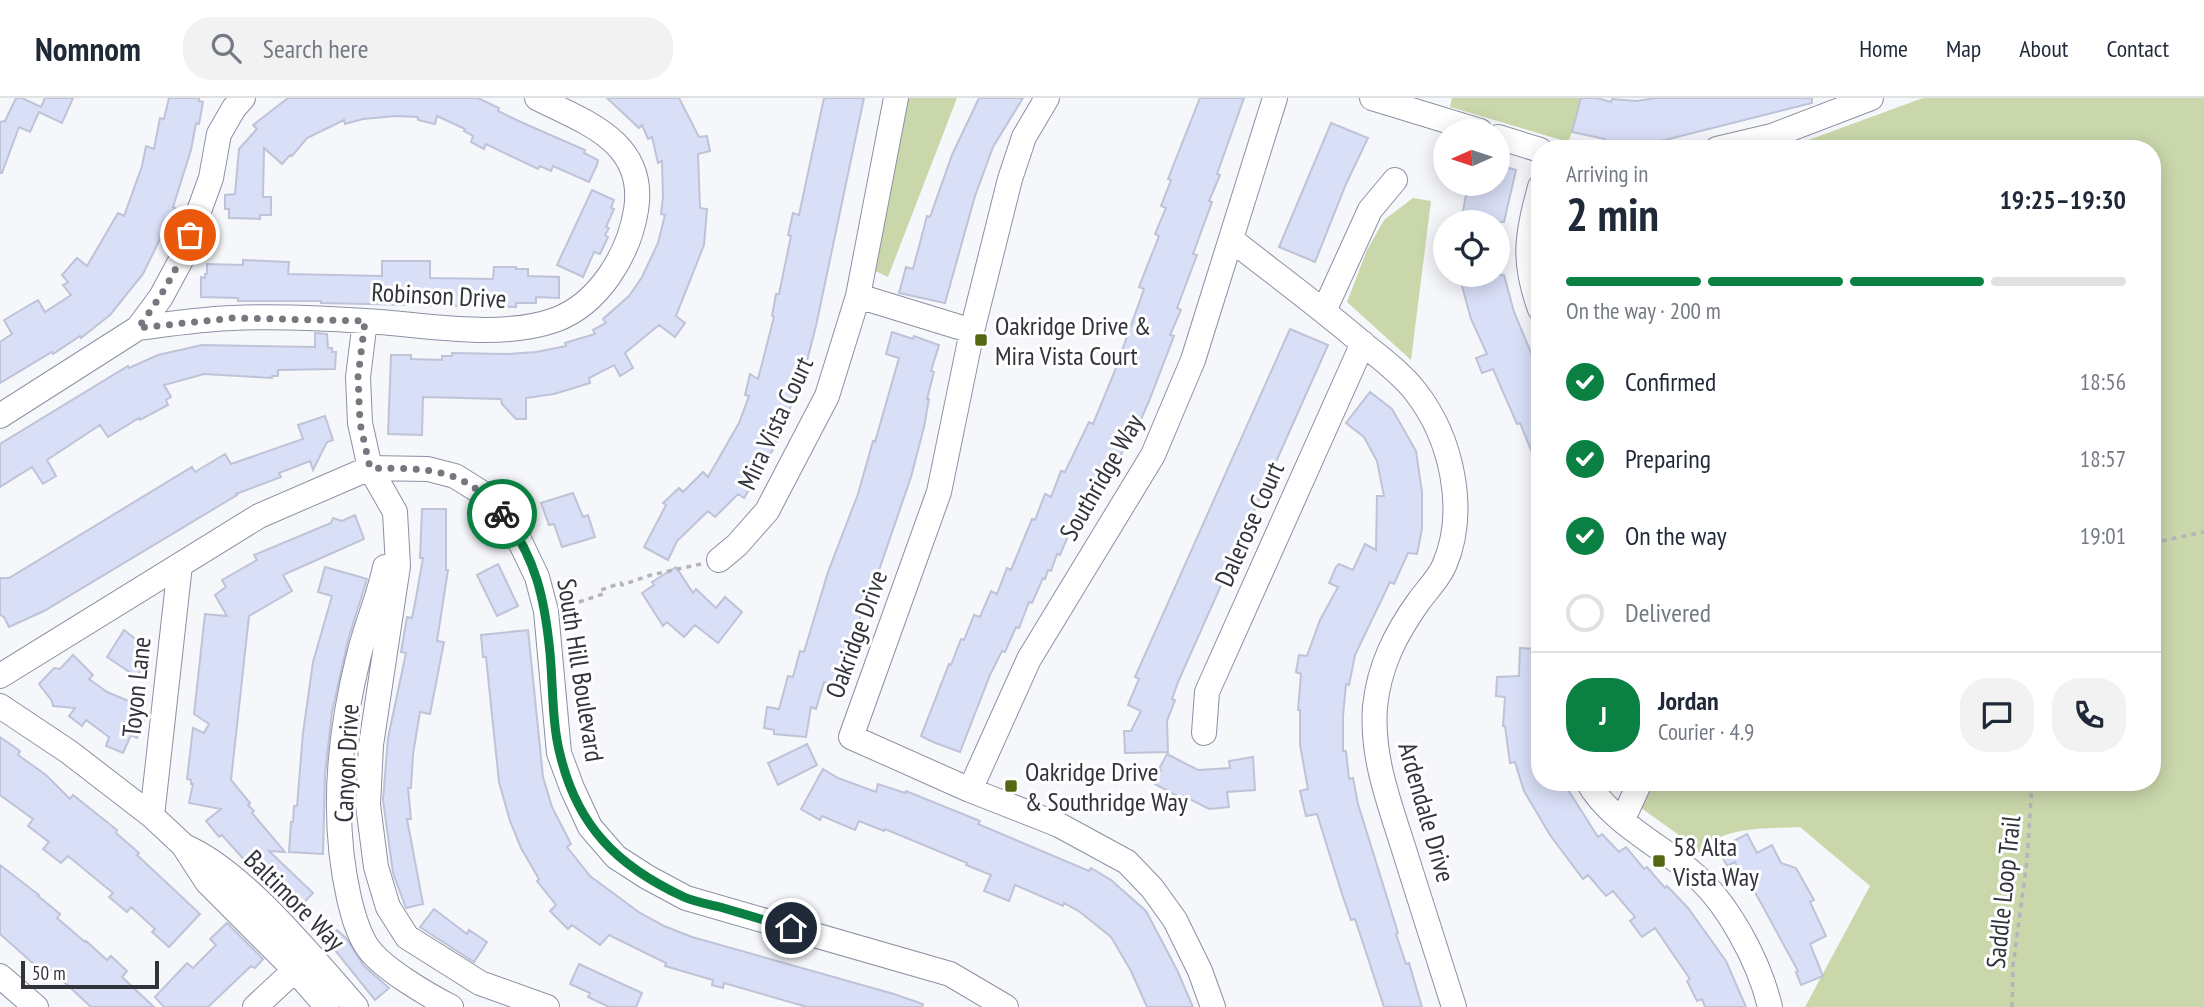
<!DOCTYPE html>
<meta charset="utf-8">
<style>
body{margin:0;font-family:"PT Sans Narrow",sans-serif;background:#f2f2f3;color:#1f2937;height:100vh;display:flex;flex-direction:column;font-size:26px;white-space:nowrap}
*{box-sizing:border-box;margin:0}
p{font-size:23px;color:#747a83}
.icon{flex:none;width:38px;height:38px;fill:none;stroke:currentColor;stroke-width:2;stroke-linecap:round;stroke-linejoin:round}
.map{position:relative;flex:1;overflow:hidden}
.details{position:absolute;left:1531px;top:42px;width:630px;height:651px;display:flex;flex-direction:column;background:#fff;border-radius:28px;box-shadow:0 4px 18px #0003}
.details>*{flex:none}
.needle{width:46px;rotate:267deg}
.controls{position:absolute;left:1433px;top:21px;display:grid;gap:14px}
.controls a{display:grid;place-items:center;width:77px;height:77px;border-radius:50%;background:#fff;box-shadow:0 4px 18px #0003;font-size:35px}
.scale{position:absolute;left:21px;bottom:18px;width:138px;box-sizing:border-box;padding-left:7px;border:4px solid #32343c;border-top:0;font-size:19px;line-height:24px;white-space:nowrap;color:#32343c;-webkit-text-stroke:5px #fff;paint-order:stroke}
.pin{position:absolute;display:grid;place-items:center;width:60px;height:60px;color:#fff;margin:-30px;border:4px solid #fff;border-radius:50%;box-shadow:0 2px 7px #0007}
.courier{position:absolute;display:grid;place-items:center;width:70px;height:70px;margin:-35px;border:5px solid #0b8043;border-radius:50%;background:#fff;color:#222;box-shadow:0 2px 9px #0007}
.summary em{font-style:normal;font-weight:800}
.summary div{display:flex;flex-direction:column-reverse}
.summary{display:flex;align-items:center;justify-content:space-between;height:119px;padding:0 35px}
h1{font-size:46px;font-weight:800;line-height:52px}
.bar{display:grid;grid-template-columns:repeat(4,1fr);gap:10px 7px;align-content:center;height:84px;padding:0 35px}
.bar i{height:9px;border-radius:5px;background:#e0e1e3}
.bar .active{background:#0b8043}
.bar p{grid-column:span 4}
.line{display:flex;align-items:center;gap:18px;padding:0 35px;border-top:2px solid #e0e1e3}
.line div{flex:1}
.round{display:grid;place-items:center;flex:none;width:74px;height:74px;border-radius:28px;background:#f2f2f3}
ol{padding:0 35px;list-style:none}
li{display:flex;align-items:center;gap:21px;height:77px}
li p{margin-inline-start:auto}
li .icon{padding:7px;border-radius:50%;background:#0b8043;color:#fff;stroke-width:4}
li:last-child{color:#747a83}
li i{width:38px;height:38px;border:4px solid #e0e1e3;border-radius:50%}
header{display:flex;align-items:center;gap:42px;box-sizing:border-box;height:98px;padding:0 35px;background:#fff;border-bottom:2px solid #e0e1e3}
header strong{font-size:33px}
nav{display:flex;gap:38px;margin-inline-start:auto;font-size:24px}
.search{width:490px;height:63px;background:#f2f2f3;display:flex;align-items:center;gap:18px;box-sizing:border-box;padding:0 24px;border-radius:28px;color:#747a83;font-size:26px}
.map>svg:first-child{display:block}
</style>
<header>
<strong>Nomnom</strong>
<div class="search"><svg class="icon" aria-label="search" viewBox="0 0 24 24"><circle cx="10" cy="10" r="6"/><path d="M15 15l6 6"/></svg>Search here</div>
<nav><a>Home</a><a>Map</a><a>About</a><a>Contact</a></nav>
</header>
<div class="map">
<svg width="2204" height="909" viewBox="0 0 2204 909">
<rect width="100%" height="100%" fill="#f6f7fb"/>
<path fill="#cad7ab" d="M908,0H957L888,179L869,170Z
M1452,0H1586L1568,44L1450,9Z
M1923,0H2204V909H1805L1870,788L1800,729C1766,731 1722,727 1699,755C1675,729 1632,710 1615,684H2152V51H1784Z
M1413,100L1431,103L1411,262L1347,204L1367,152L1384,122Z"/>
<path fill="#d9dff7" stroke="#bec3d7" stroke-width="2" d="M16,0H22L41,9L45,0H73L62,25L39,14L30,34L19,29L2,75H0V24L5,23Z
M169,0H199V3L203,4L199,26L196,25L191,52L173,109L175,110L143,176L110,217L81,240L80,238L53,256L52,254L0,285V244L12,236L4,222L38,202L45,214L71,197L63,187L68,184L62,177L77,160L87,168L118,115L124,118L142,68L146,48L154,51L160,20L164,21Z
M288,0H478L499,10L498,13L523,25L585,52L584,55L598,62L597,67L589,84L553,68L551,73L540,68L538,71L486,46L484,51L471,44L473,38L464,33L465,31L437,18L435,26L418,22V19L396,18L363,21L345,26L344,22L307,40L292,58L290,57L282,66L264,50L263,99H271V117H260V121L229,120V111H225V97L235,96L239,51L257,31L253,27Z
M607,0H679L699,39L707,38L710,53L698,56L700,110L707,111L704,147L676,218L685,225L675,239L659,227L625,255L633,270L620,278L614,267L589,280L590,285L554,296L526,300V321H516L502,306L501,301L423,299L422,337L388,336L391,257H411V261L442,262V258H452V255L508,256L536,254L566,248L565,245L595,236L593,232L606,225L603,221L629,198L642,179L658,145L665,117L661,116L663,99L662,63L658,65L652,39L648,41L642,27L639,30Z
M824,0H864L816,228L802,282L797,281L791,308L772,353L744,400L738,396L715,419L708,413L677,443L668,462L644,449L666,407L663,405L679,390L683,394L703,374L708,379L739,325L749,298L745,297L750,276L758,281L774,219L772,218L776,196H779L791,138L788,137L793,115L799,117Z
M979,0H1023L993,49L975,98L945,205L899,195L906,169L913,171L927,118L930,119L952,57Z
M1200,0H1244L1217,76L1220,77L1209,103L1212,104L1193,156L1197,157L1177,210L1181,212L1170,237L1174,238L1149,303L1134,337L1131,336L1119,361L1116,360L1092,410L1088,408L1077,434L1071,431L1060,457L1057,456L1051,473L1048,472L1045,481L1043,480L1032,505L1029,504L1019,530L1016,529L1005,554L1002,553L990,577L960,654L933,644L921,638L949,566L951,567L961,541L964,542L974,517L980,519L991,493L997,496L1007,470L1011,472L1032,421L1035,422L1045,396L1051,399L1061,373L1065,374L1089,324L1093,326L1114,275L1144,191L1139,189L1159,138L1155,136L1166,110L1161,108L1171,82L1168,81Z
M1581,0H1597L1611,4L1612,1L1636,3L1656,0H1812V5L1665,42L1635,46L1605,43V41L1572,34Z
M1331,25L1368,40L1346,86L1315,164L1279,149Z
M1498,67L1516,72L1504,124H1461L1468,86H1498Z
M592,92L614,102L611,110L614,111L606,129L609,130L605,137L608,139L600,156L594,154L583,179L557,167Z
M243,162L289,164L288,176L382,178V163H430V180L493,181L494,169H516V171H528V178L559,179V200L536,199V205H516V209L321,205V203H238V200L201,199V179L205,180V176H207V166L243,167Z
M1459,177H1504L1514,214L1540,276V374L1520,325L1517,326L1493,271L1482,275L1476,260L1487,256L1471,221Z
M1290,231L1328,247L1178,584L1172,601L1175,602L1167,623L1168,654L1125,655L1124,633H1131L1141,613L1128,607L1139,581L1135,579Z
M892,234L913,241L914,238L939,247L931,273L934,274L927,301H929L924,329L911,379L866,510L863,509L856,535H854L847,562L843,561L835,587L824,584L816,611L811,609L806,639L774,636V632L764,630L767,609L779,611L788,578L793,579L800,553L804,554L828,474L858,396L873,343L875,344L899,260L886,256Z
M315,235L327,236L328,250H332V254H336L335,271L278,272V278H272V280L204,276L164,287L171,299L166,302L168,307L140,322L139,320L108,339L100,327L47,362L56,378L43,386L32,369L0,389V346L128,268L129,270L158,257L202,247L315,249Z
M1370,294L1392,311L1416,353L1422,394V431L1417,456L1408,455L1394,486L1390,484L1355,557L1349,587L1346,586L1343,618V653H1346L1349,681L1353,680L1358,706L1398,835L1396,836L1406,866L1409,865L1422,909H1384L1355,821L1351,822L1342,796L1317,716L1306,718L1300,693L1308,691L1300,647V612H1298L1301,576L1296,574L1299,557L1307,558L1320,522L1338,489L1329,485L1336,469L1339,466L1353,472L1365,446L1376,452L1377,398H1384L1377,363L1364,339L1346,325Z
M325,318L333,342L327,344L313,372L310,363L279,375L281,379L236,396L237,397L44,513L9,529L4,519L0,517V480H9L192,369L195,374L225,356L231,366L303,341L298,327Z
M573,395L583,419L588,417L595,439L562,449L554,426L549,427L541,405Z
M422,411H446V472H448L437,543L444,544L430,616L420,614L413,656L411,690H408L411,721H407L423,806L406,810L393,775L383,702L388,640L406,555L401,554L407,519L412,520L416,500L423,460H420Z
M355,417L364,441L283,477L292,493L249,518L231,682L250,705L248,707L254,713L252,715L285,754L269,753L313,795L293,816L279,801L282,798L247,768L248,766L222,737L219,739L206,723L221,711L189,705L193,686H191V682L187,681L193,630L204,635L209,626L194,616L205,516L227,518L215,497L226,489L222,482L257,462L254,457L331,425L333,420L342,423Z
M498,466L518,508L497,518L477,477Z
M325,469L367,481L348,542L332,614L325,677L323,756L289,754L291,724H293L294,708H297L303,635L313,564L332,498L318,494Z
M676,469L693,495L696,491L716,510L725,499L742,514L718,545L695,527L684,539L667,524L663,528L642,495L654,487L652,484Z
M124,532L151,553L137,579L107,559Z
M528,532L543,679L552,709L571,746L567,749L590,778L640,815L664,828L692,839L894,896L923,906L922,909H807L724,885L723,890L712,887L713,882L665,868L666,865L609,837L600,847L572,827L568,831L550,813L556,807L537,783L539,781L521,750L510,723L499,684L486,559H483L481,537Z
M1520,550L1540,551V684H1563L1598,739L1602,736L1619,754L1626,749L1644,771L1647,769L1665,790L1667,788L1688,810L1726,863L1746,909H1705L1702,901L1697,903L1687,883L1690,881L1655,830L1642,839L1630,823L1635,819L1613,793L1606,798L1588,777L1583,781L1550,737L1524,693L1515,664L1510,665L1505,628H1503L1505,599L1496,598L1497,579L1519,578Z
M73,557L93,577L89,581L107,594L141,608L140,611L147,615L137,640L131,637L123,655L106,648L109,639L86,622L82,628L69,618L75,610L53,608L52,603L39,586L54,570L60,571Z
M0,639L20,653L18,657L46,677L70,701L73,697L117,732L116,735L139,755L137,757L200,816L169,849L152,834L155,831L131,809L127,814L109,799L113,795L68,758L61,765L43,751L49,744L28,728L33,721L0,697Z
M807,646L817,667L778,687L768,665Z
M1167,656L1198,672L1230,670L1229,663L1253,659L1255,692L1227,694L1229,709L1209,711L1184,698L1183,701L1155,686L1161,672L1159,671Z
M823,671L838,680L876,694L878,686L905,695L906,693L980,723L978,726L1089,773L1091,770L1111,782L1146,813L1177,872L1193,909H1147L1131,873L1111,839L1080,814L1064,805L1063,808L1015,787L1009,803L984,793L991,777L966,767L967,765L885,731L884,733L859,723L855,732L822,718L820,722L801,711Z
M1747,736L1757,755L1772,747L1781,765L1796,770L1814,802L1810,804L1826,838L1810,846L1823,878L1801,887L1796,874L1798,873L1750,785L1747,787L1735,764L1727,768L1718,751Z
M0,767L39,797L38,798L60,816L57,820L85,844L86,843L107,862L111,858L127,873L122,879L154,909H91L50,871L46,877L0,836Z
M434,811L467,836L469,832L487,844L474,864L420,829Z
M227,825L263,861L255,870L251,868L208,909H164L155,899L187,865L193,870L216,847L210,841Z
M337,832L346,840L364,868L389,890L375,902L326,841Z
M579,866L642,895L636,909H609L588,899L590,895L570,886Z"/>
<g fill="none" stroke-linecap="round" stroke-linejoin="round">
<g stroke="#8c90a3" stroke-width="26">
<path id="minor" d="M1047,0L1024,39L1010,81L972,233L939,394L851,639L970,692L1059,727L1127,764L1152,790L1175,822L1200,873L1213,909
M1372,0L1480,33
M1498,39L1540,52
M1717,51L1772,38L1871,0
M1540,89C1527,138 1522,162 1540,211
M1232,142C1275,176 1319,208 1361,244C1379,259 1400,274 1415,293C1452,340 1468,413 1444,468C1438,481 1427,492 1419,503C1396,535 1379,568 1375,609C1371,661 1391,709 1406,758C1422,808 1438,859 1454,909
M858,198L972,233
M1324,213L1370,112L1395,82
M365,223L358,279L360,325L370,370L395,414L398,468L371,647L368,707L376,769L388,809L407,839L480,885L547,909
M138,230C169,226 201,221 233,220C276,218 322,220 365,223C424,226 498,242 555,222C599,206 629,156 636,112C647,44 585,24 537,0
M0,318L138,230L161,199L182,160L211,80L219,36L234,10L243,0
M719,462L737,447L767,413L827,298L858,198L896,0
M385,469C379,499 366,527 359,557C339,636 331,721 349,800C353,817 358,836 368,850C383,871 428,897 451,909
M0,578L259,418L370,370L428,371L455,378L479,393L496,409L514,431L537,479L546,513L559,655L572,690L590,729L616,759L647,779L686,800L950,876L1006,909
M0,608L69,654L152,718L183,747L207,784L295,872L327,909
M1204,635L1207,594L1363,245
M1588,684C1607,720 1658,747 1689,772C1727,802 1759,863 1770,909
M970,692L1029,561L1153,357L1193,262L1275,0
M152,718L180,467
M1623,721L1640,684
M184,748C243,773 313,860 356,909
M0,878L36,909
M255,909L295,872"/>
</g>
<path stroke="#b4b5bb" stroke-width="3.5" stroke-dasharray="5 5" stroke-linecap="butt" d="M2152,445L2204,434
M579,504L603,496L601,492L621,485L622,487L651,477L701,466
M2012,909L2013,868L2027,763L2032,684"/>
<use href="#minor" stroke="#fff" stroke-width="24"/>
</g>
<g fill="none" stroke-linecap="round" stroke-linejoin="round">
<path stroke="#77787f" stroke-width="7" stroke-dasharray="0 12.6" d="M190,137C178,172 160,200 138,230L233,220L365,223L358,279L360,325L370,370C427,371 463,368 502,416"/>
<path stroke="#0b8043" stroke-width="9" d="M502,416C536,458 545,503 550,555C553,586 552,626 560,656C577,728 617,768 684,799C695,804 708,806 720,809C743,816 767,823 791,830"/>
</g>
<g fill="#556713" stroke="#fff" stroke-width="2.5">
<rect x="974" y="235" width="14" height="14" rx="3.5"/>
<rect x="1004" y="681" width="14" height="14" rx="3.5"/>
<rect x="1652" y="756" width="14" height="14" rx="3.5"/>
</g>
<g text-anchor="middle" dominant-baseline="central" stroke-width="6" stroke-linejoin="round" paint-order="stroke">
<g font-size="26" fill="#32343c" stroke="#fff">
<text transform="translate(439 197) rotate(3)">Robinson Drive</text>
<text transform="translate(775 325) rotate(-65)">Mira Vista Court</text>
<text transform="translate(1101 379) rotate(-60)">Southridge Way</text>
<text transform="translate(1249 426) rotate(-66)">Dalerose Court</text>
<text transform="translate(856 536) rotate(-70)">Oakridge Drive</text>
<text transform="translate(581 572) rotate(81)">South Hill Boulevard</text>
<text transform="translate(136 589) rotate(-84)">Toyon Lane</text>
<text transform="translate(346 665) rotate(-87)">Canyon Drive</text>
<text transform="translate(1427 714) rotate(74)">Ardendale Drive</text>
<text transform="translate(2003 794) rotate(-84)">Saddle Loop Trail</text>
<text transform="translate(295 802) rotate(45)">Baltimore Way</text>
</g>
<g font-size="26" fill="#32343c" stroke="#fff" text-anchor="start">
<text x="995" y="227">Oakridge Drive &amp;<tspan x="995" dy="30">Mira Vista Court</tspan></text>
<text x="1025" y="673">Oakridge Drive<tspan x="1025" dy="30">&amp; Southridge Way</tspan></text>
<text x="1673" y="748">58 Alta<tspan x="1673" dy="30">Vista Way</tspan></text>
</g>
</g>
</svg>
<div class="controls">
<a><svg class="needle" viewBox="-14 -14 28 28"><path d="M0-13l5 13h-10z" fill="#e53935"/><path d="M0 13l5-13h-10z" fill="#747a83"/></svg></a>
<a><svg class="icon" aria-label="locate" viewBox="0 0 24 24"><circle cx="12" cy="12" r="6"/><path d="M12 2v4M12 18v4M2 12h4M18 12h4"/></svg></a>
</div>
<div class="scale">50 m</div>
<div class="pin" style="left:190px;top:137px;background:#ea580c"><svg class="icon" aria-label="bag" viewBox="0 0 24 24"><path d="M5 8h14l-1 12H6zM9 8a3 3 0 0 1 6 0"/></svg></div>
<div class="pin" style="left:791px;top:830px;background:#1f2937"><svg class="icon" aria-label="home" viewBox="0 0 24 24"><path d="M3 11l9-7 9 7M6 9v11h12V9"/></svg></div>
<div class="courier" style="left:502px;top:416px"><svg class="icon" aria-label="bike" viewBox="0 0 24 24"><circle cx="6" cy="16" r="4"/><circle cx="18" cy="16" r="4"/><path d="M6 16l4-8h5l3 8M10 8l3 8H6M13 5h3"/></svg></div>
<section class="details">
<div class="summary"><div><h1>2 min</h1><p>Arriving in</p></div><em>19:25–19:30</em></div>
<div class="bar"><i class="active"></i><i class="active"></i><i class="active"></i><i></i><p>On the way · 200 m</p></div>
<ol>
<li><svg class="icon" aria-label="check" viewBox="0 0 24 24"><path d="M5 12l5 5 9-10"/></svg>Confirmed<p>18:56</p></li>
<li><svg class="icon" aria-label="check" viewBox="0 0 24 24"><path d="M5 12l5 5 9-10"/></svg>Preparing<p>18:57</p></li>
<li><svg class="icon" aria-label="check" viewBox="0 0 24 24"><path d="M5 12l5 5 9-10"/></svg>On the way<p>19:01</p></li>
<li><i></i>Delivered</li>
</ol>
<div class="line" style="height:126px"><b class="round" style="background:#0b8043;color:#fff">J</b><div><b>Jordan</b><p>Courier · 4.9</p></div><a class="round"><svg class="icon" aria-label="chat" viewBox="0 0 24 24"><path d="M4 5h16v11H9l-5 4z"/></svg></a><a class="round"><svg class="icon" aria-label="phone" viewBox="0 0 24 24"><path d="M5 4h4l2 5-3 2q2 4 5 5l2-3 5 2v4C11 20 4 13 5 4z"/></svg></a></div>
</section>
</div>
